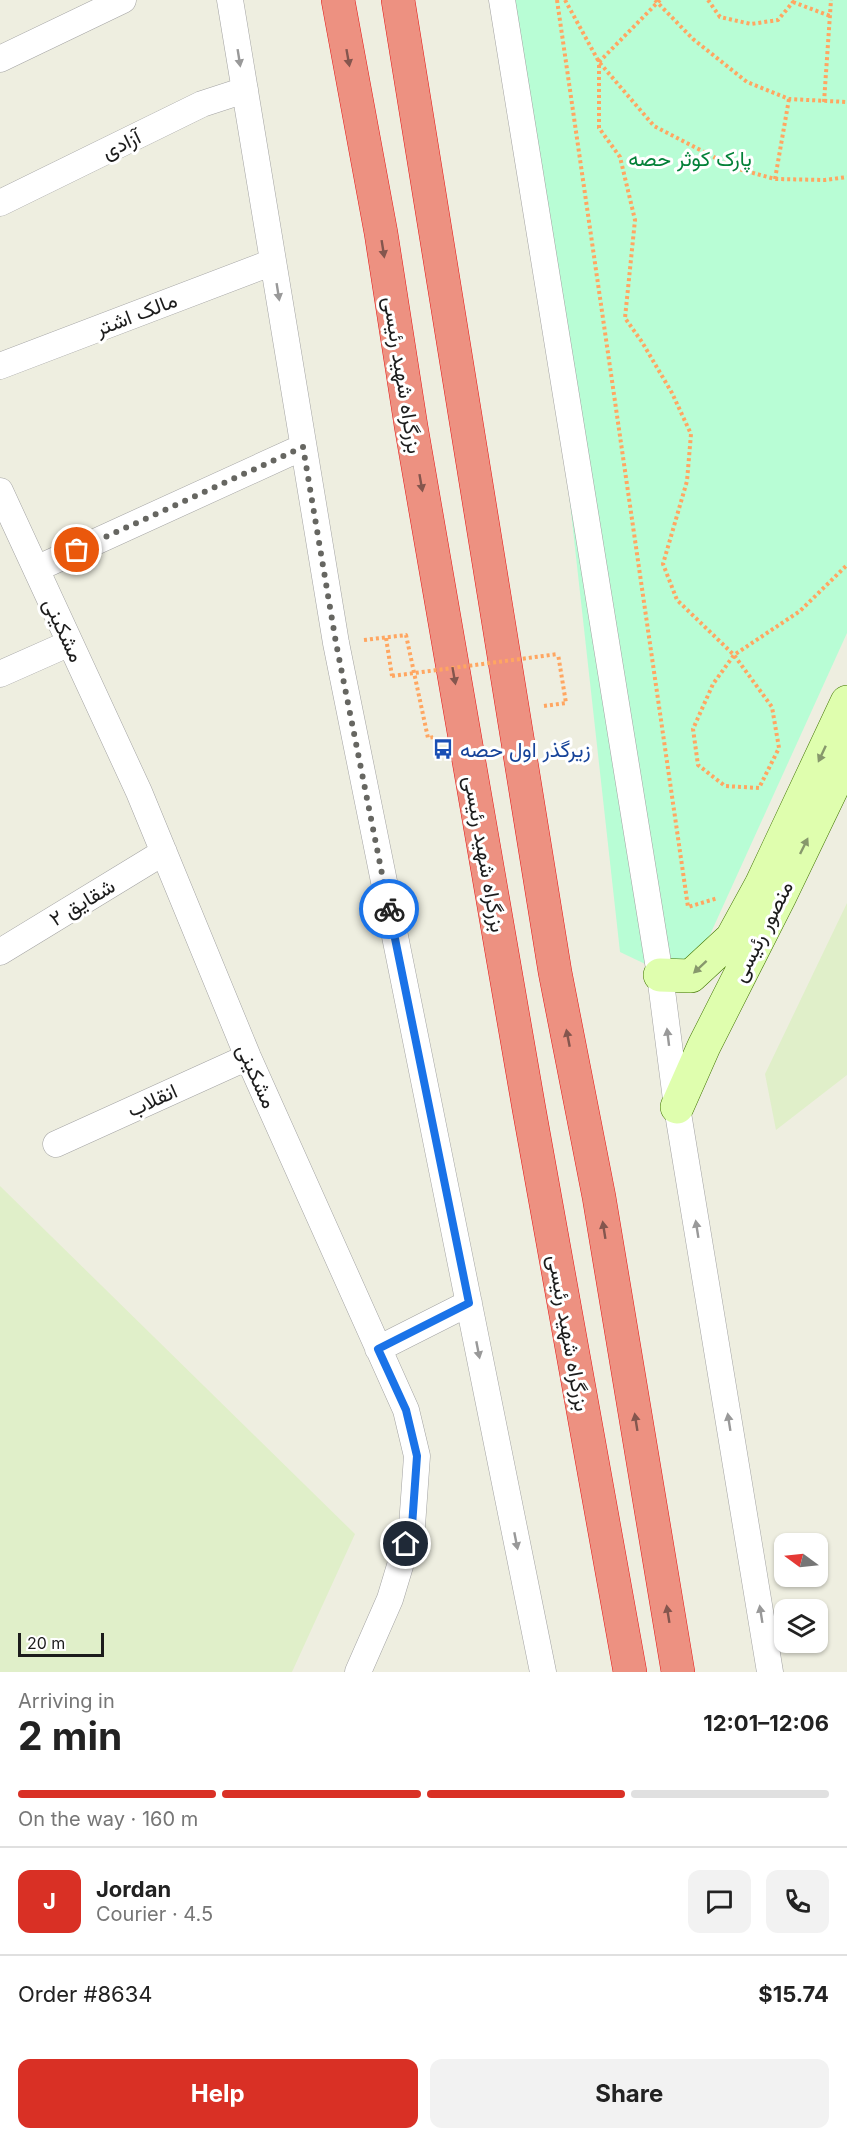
<!DOCTYPE html>
<meta charset="utf-8">
<style>
body{margin:0;font-family:Inter,Vazirmatn,sans-serif;background:#f2f2f2;color:#222;height:100vh;display:flex;flex-direction:column;font-size:22px;white-space:nowrap}
*{box-sizing:border-box;margin:0}
p{font-size:20px;color:#767676}
.icon{flex:none;width:33px;height:33px;fill:none;stroke:currentColor;stroke-width:2;stroke-linecap:round;stroke-linejoin:round}
.map{position:relative;height:1672px;overflow:hidden}
.side{display:flex;flex-direction:column;background:#fff;flex:1}
.side>*{flex:none}
.needle{width:39px;rotate:285deg}
.controls{position:absolute;left:774px;top:1533px;display:grid;gap:12px}
.controls a{display:grid;place-items:center;width:54px;height:54px;border-radius:12px;background:#fff;box-shadow:0 2px 4px #0004;font-size:30px}
.scale{position:absolute;left:18px;bottom:15px;width:86px;box-sizing:border-box;padding-left:6px;border:3px solid #1c1c1c;border-top:0;font-size:16px;line-height:21px;white-space:nowrap;color:#1c1c1c;-webkit-text-stroke:4px #fff;paint-order:stroke}
.pin{position:absolute;display:grid;place-items:center;width:51px;height:51px;color:#fff;margin:-26px;border:3px solid #fff;border-radius:50%;box-shadow:0 2px 6px #0007}
.courier{position:absolute;display:grid;place-items:center;width:60px;height:60px;margin:-30px;border:4px solid #1a73e8;border-radius:50%;background:#fff;color:#222;box-shadow:0 2px 8px #0007}
.summary em{font-style:normal;font-weight:700}
.summary div{display:flex;flex-direction:column-reverse}
.summary{display:flex;align-items:center;justify-content:space-between;height:102px;padding:0 18px}
h1{font-size:39px;font-weight:700;line-height:45px}
.bar{display:grid;grid-template-columns:repeat(4,1fr);gap:9px 6px;align-content:center;height:72px;padding:0 18px}
.bar i{height:8px;border-radius:4px;background:#e0e0e0}
.bar .selected{background:#d93025}
.bar p{grid-column:span 4}
.line{display:flex;align-items:center;gap:15px;padding:0 18px;border-top:2px solid #e0e0e0}
.line div{flex:1}
.round{display:grid;place-items:center;flex:none;width:63px;height:63px;border-radius:12px;background:#f2f2f2}
.button{display:flex;gap:12px;margin-top:auto;padding:12px 18px}
.button a{flex:1;height:69px;border-radius:12px;background:#d93025;color:#fff;font-size:24px;font-weight:700;line-height:69px;text-align:center}
.button a+a{background:#f2f2f2;color:#222}
.map>svg:first-child{display:block}
</style>
<div class="map">
<svg width="847" height="1672" viewBox="0 0 847 1672">
<rect width="100%" height="100%" fill="#eeeee0"/>
<path fill="#e0efc9" d="M847,903V1075L776,1130L765,1074Z
M0,1186L355,1534L292,1672H0Z"/>
<path fill="#b8fdd5" d="M514,0H847V633L704,948L662,972L620,952Z"/>
<g fill="none" stroke-linecap="round" stroke-linejoin="round">
<g stroke="#a3a3a3" stroke-width="27">
<path id="street" d="M230,0L336,643L543,1672
M502,0L660,975L677,1107L770,1672
M0,59L123,0
M0,203L202,104L245,90
M0,366L273,262
M0,491L139,792L248,1057L406,1410L417,1456L412,1526L390,1599L358,1672
M36,569L303,447
M0,674L70,643
M0,952L164,852
M56,1144L248,1057
M378,1349L469,1303"/>
</g>
<g stroke="#417600" stroke-width="34">
<path id="secondary" d="M660,975L691,976L732,938L761,885L847,702
M677,1107L704,1046L780,896L847,757"/>
</g>
<g stroke="#e41617" stroke-width="34">
<path id="highway" d="M338,0L381,233L411,426L529,1109L630,1672
M398,0L555,972L599,1197L678,1672"/>
</g>
<path stroke="#ffa661" stroke-width="4" stroke-dasharray="3 3" stroke-linecap="butt" d="M557,0L688,907L718,898
M565,0L599,62L654,126L735,168L775,179L825,180L847,177
M655,0L693,39L747,82L789,99L847,102
M660,0L599,62V128L620,157L635,220L625,318L642,342L672,393L691,434L687,481L663,564L677,600L734,655L772,707L779,748L759,788L725,786L698,765L693,729L713,684L734,655L800,611L847,565
M708,0L720,17L751,24L778,20L793,2L791,0
M793,2L830,16
M824,102L831,0
M775,179L789,99
M386,638L392,676
M364,640L406,635L428,738L434,737
M544,706L566,703L558,654"/>
<use href="#street" stroke="#fff" stroke-width="26"/>
<use href="#secondary" stroke="#dffeae" stroke-width="33"/>
<use href="#highway" stroke="#ed9181" stroke-width="33"/>
<path stroke="#ffa661" stroke-width="4" stroke-dasharray="3 3" stroke-linecap="butt" d="M392,676L558,654"/>
</g>
<defs><path id="oneway-solid" d="M-6-.8H1V-3.2L6.5 0L1 3.2V.8H-6Z" transform="scale(1.5)"/></defs>
<g fill="#999">
<use href="#oneway-solid" transform="translate(239 58) rotate(81)"/>
<use href="#oneway-solid" transform="translate(278 292) rotate(81)"/>
<use href="#oneway-solid" transform="translate(668 1037) rotate(-97)"/>
<use href="#oneway-solid" transform="translate(697 1229) rotate(-99)"/>
<use href="#oneway-solid" transform="translate(478 1350) rotate(79)"/>
<use href="#oneway-solid" transform="translate(729 1422) rotate(-99)"/>
<use href="#oneway-solid" transform="translate(516 1541) rotate(79)"/>
<use href="#oneway-solid" transform="translate(761 1614) rotate(-99)"/>
</g>
<g fill="#84564e">
<use href="#oneway-solid" transform="translate(348 58) rotate(80)"/>
<use href="#oneway-solid" transform="translate(383 249) rotate(81)"/>
<use href="#oneway-solid" transform="translate(421 483) rotate(80)"/>
<use href="#oneway-solid" transform="translate(454 676) rotate(80)"/>
<use href="#oneway-solid" transform="translate(568 1038) rotate(-101)"/>
<use href="#oneway-solid" transform="translate(604 1230) rotate(-99)"/>
<use href="#oneway-solid" transform="translate(636 1422) rotate(-99)"/>
<use href="#oneway-solid" transform="translate(668 1614) rotate(-99)"/>
</g>
<g fill="#87986c">
<use href="#oneway-solid" transform="translate(822 754) rotate(115)"/>
<use href="#oneway-solid" transform="translate(804 846) rotate(-64)"/>
<use href="#oneway-solid" transform="translate(700 967) rotate(137)"/>
</g>
<g fill="none" stroke-linecap="round" stroke-linejoin="round">
<path stroke="#666661" stroke-width="6" stroke-dasharray="0 10.8" d="M77,550L303,447L336,643L389,909"/>
<path stroke="#1a73e8" stroke-width="8" d="M389,909L469,1303L378,1349L406,1410L417,1456L412,1526L406,1544"/>
</g>
<defs>
<g id="bus-bare" transform="scale(1.62)"><path d="M-5-6H5V4H4V6H2V4H-2V6H-4V4H-5ZM-3.5-4V0h7V-4ZM-3.5 1.2v1.5H-2V1.2ZM2 1.2v1.5H3.5V1.2Z" fill="#1a4fb4" stroke="#fff" stroke-width="2.5" paint-order="stroke"/></g>
</defs>
<g fill-rule="evenodd">
<use href="#bus-bare" x="443" y="749"/>
</g>
<g text-anchor="middle" dominant-baseline="central" stroke-width="6" stroke-linejoin="round" paint-order="stroke">
<g font-size="21" fill="#1c1c1c" stroke="#fff">
<text transform="translate(121 144) rotate(-26)">آزادی</text>
<text transform="translate(136 314) rotate(-21)">مالک اشتر</text>
<text transform="translate(403 375) rotate(81)">بزرگراه شهید رئیسی</text>
<text transform="translate(64 630) rotate(65)">مشکینی</text>
<text transform="translate(485 854) rotate(80)">بزرگراه شهید رئیسی</text>
<text transform="translate(82 902) rotate(-31)">شقایق ۲</text>
<text transform="translate(762 931) rotate(-63)">منصور رئیسی</text>
<text transform="translate(257 1076) rotate(66)">مشکینی</text>
<text transform="translate(152 1100) rotate(-24)">انقلاب</text>
<text transform="translate(569 1333) rotate(80)">بزرگراه شهید رئیسی</text>
</g>
<g font-size="21" fill="#038138" stroke="#fff">
<text x="690" y="158">پارک کوثر حصه</text>
</g>
<g font-size="21" fill="#164399" stroke="#fff" text-anchor="start">
<text x="460" y="749">زیرگذر اول حصه</text>
</g>
</g>
</svg>
<div class="controls">
<a><svg class="needle" viewBox="-14 -14 28 28"><path d="M0-13l5 13h-10z" fill="#e53935"/><path d="M0 13l5-13h-10z" fill="#767676"/></svg></a>
<a><svg class="icon" aria-label="layers" viewBox="0 0 24 24"><path d="M12 4l9 5-9 5-9-5zM3 14l9 5 9-5"/></svg></a>
</div>
<div class="scale">20 m</div>
<div class="pin" style="left:77px;top:550px;background:#ea580c"><svg class="icon" aria-label="bag" viewBox="0 0 24 24"><path d="M5 8h14l-1 12H6zM9 8a3 3 0 0 1 6 0"/></svg></div>
<div class="pin" style="left:406px;top:1544px;background:#1f2937"><svg class="icon" aria-label="home" viewBox="0 0 24 24"><path d="M3 11l9-7 9 7M6 9v11h12V9"/></svg></div>
<div class="courier" style="left:389px;top:909px"><svg class="icon" aria-label="bike" viewBox="0 0 24 24"><circle cx="6" cy="16" r="4"/><circle cx="18" cy="16" r="4"/><path d="M6 16l4-8h5l3 8M10 8l3 8H6M13 5h3"/></svg></div>
</div>
<section class="side">
<div class="summary"><div><h1>2 min</h1><p>Arriving in</p></div><em>12:01–12:06</em></div>
<div class="bar"><i class="selected"></i><i class="selected"></i><i class="selected"></i><i></i><p>On the way · 160 m</p></div>
<div class="line" style="height:108px"><b class="round" style="background:#d93025;color:#fff">J</b><div><b>Jordan</b><p>Courier · 4.5</p></div><a class="round"><svg class="icon" aria-label="chat" viewBox="0 0 24 24"><path d="M4 5h16v11H9l-5 4z"/></svg></a><a class="round"><svg class="icon" aria-label="phone" viewBox="0 0 24 24"><path d="M5 4h4l2 5-3 2q2 4 5 5l2-3 5 2v4C11 20 4 13 5 4z"/></svg></a></div>
<div class="line" style="height:78px"><div>Order #8634</div><b>$15.74</b></div>
<div class="button"><a>Help</a><a>Share</a></div>
</section>
